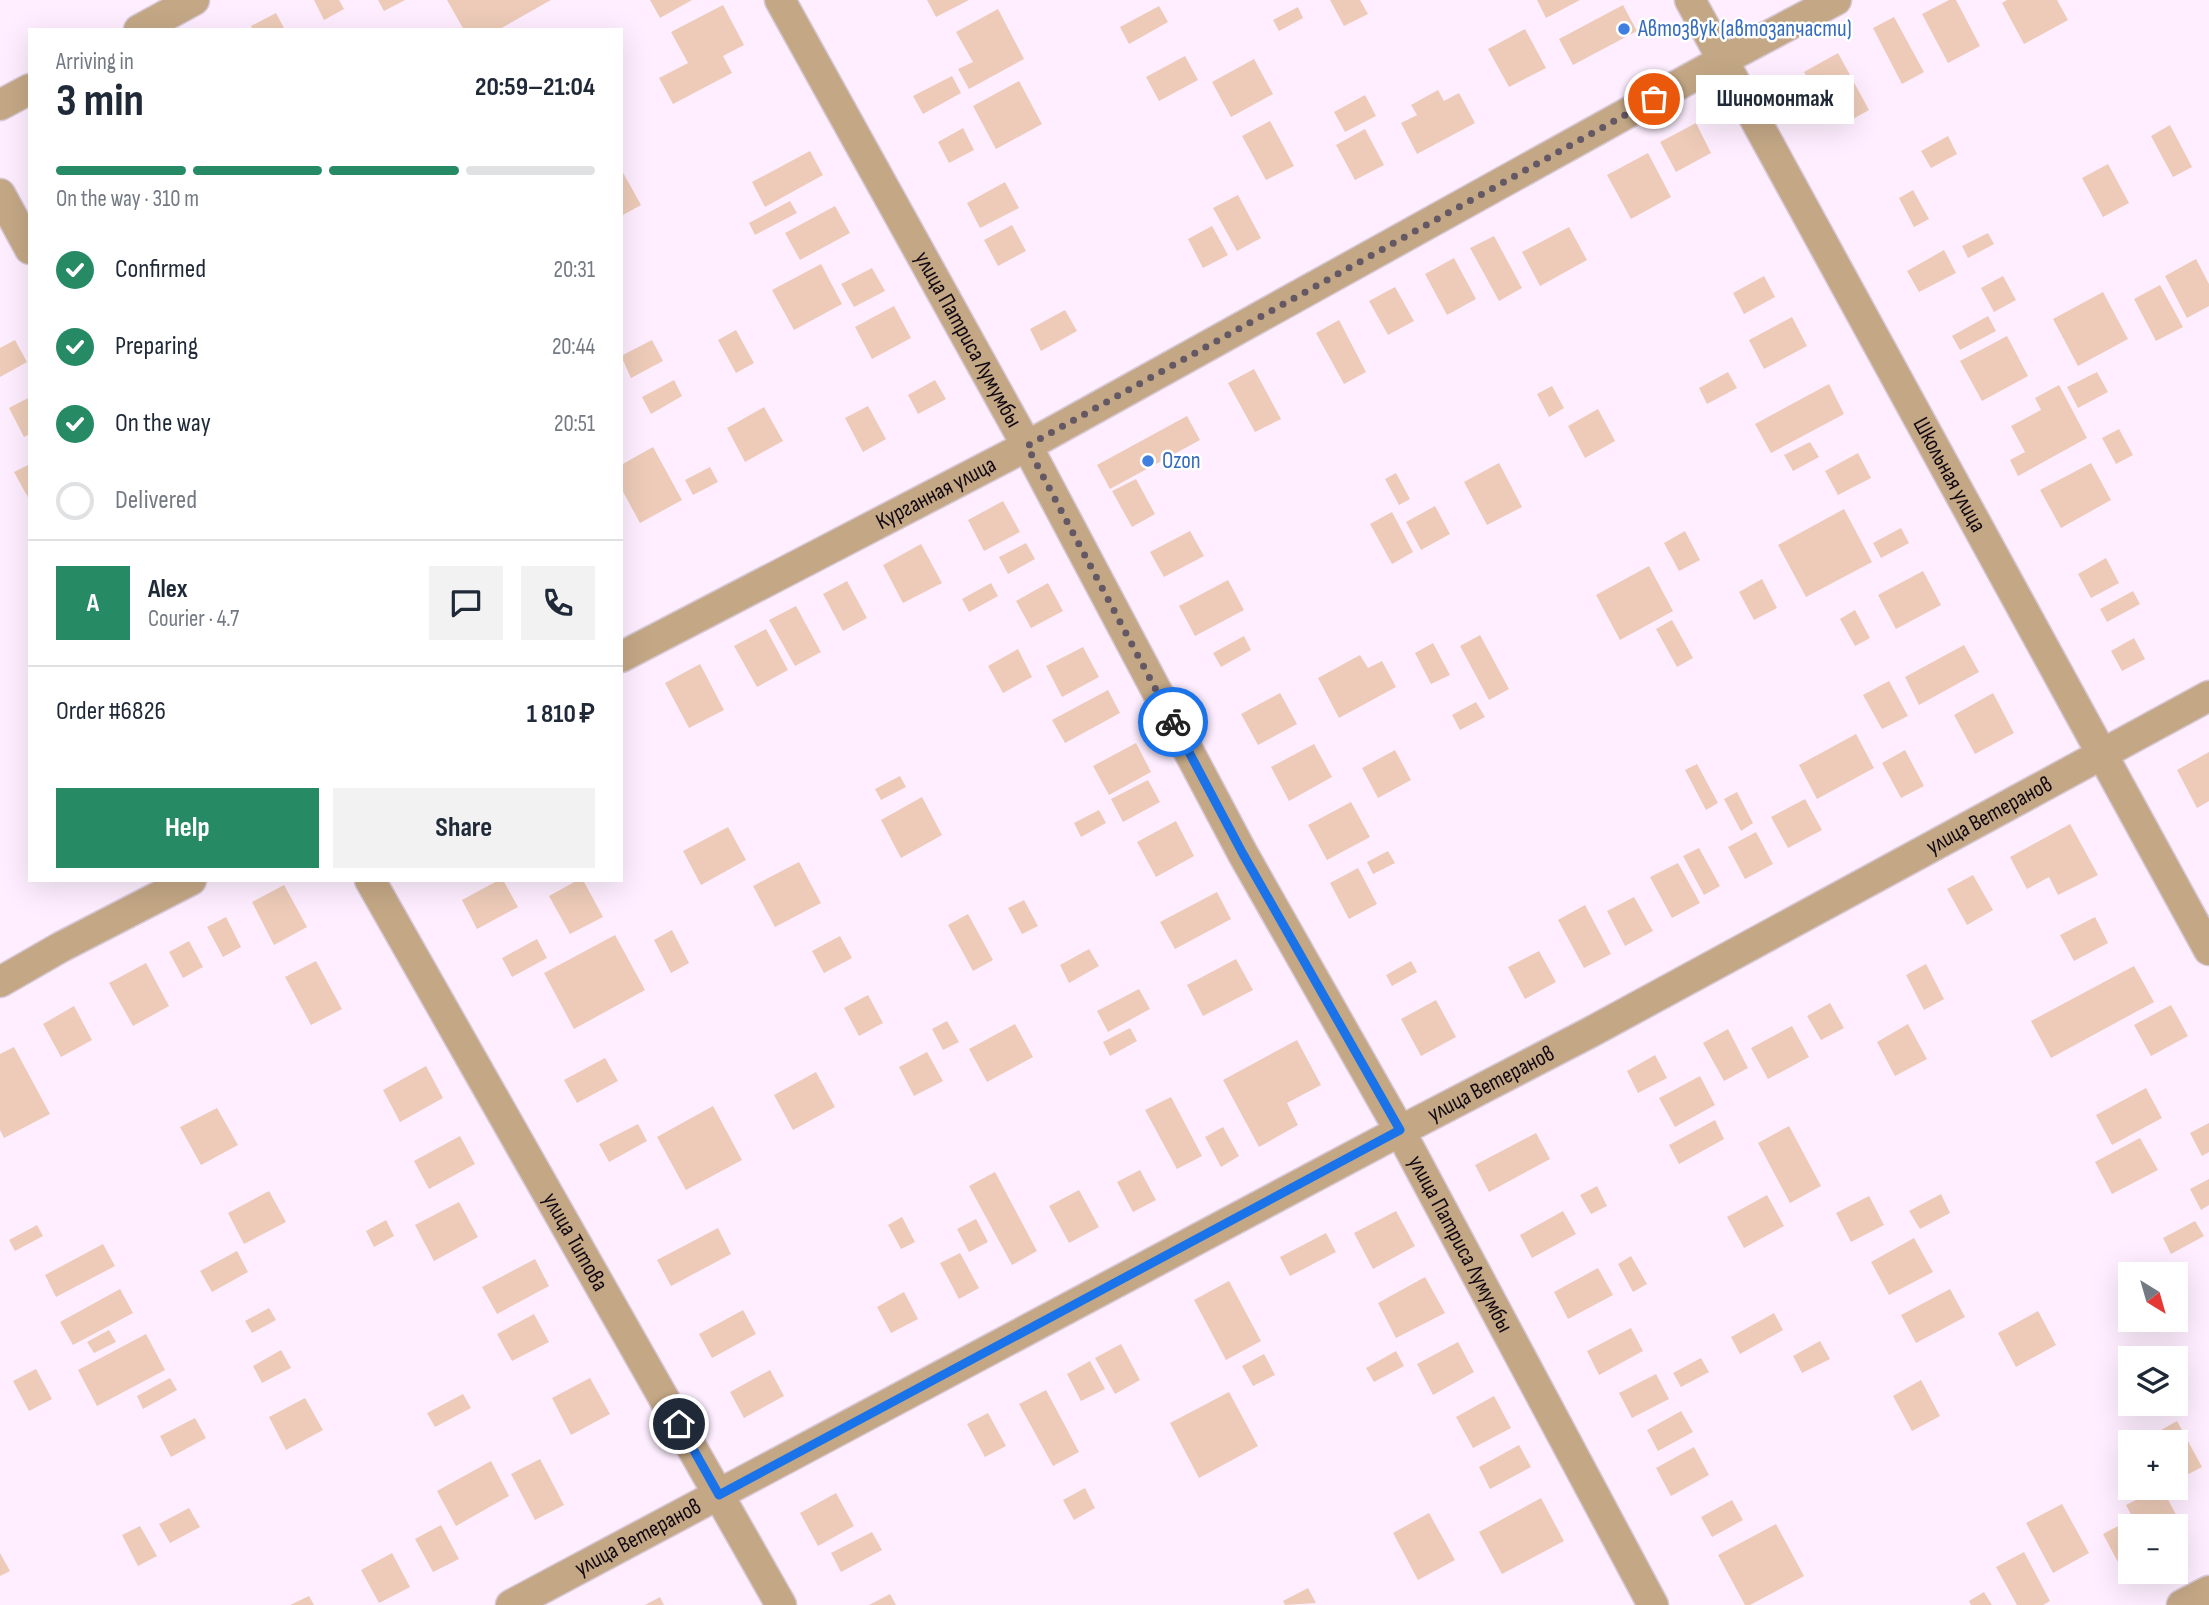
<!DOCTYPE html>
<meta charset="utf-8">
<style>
body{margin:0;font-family:"Sofia Sans Condensed",sans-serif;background:#f2f2f3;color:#1f2937;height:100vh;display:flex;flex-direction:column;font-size:26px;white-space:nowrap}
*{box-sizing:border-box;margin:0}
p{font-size:23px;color:#747a83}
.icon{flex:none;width:38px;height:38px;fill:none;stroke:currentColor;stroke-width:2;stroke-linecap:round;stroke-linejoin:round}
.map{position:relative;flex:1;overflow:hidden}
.sheet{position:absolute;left:28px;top:28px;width:595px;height:854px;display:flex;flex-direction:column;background:#fff;border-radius:0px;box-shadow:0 7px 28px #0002}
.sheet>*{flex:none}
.needle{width:46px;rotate:143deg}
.tools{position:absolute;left:2118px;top:1262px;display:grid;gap:14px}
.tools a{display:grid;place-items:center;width:70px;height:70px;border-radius:0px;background:#fff;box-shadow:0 7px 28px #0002;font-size:35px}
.pin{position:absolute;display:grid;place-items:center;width:60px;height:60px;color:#fff;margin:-30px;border:4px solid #fff;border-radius:50%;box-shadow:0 2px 7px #0007}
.courier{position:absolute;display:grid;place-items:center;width:70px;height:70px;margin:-35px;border:5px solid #1a73e8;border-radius:50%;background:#fff;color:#222;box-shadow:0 2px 9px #0007}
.bubble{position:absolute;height:49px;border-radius:0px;background:#fff;box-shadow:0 7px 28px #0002;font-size:23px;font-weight:700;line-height:49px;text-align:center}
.summary em{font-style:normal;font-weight:700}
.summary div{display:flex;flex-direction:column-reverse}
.summary{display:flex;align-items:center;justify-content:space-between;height:119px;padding:0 28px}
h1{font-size:46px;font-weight:700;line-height:52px}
.bar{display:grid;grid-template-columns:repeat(4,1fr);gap:10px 7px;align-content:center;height:84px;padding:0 28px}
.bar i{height:9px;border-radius:5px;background:#e0e1e3}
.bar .active{background:#268a64}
.bar p{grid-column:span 4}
.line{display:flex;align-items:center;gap:18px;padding:0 28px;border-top:2px solid #e0e1e3}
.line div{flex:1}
.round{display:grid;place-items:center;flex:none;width:74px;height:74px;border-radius:0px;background:#f2f2f3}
ol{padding:0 28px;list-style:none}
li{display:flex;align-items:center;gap:21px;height:77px}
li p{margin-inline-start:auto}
li .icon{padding:7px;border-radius:50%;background:#268a64;color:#fff;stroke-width:4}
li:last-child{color:#747a83}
li i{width:38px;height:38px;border:4px solid #e0e1e3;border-radius:50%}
.button{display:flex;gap:14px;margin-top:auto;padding:14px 28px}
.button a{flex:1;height:80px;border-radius:0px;background:#268a64;color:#fff;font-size:28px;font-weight:700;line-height:80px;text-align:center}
.button a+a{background:#f2f2f3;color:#1f2937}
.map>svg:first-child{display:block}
</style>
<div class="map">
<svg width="2209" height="1605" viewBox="0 0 2209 1605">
<rect width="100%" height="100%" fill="#feeeff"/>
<path fill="#edcbb8" d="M314,0H339L344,9L324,20Z
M378,0H405L384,11Z
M447,0H551L498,30H464Z
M650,0H692L660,18Z
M927,0H969L936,17Z
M1330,0H1360L1368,14L1344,26Z
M1537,0H1580L1546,18Z
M1949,0H1956L1980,46L1948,63L1922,14Z
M2007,0H2057L2068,20L2024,44L2002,3Z
M723,5L744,45L723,56L732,73L673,104L659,78L688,63L671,32Z
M1623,5L1637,31L1573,65L1559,39Z
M1159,6L1168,22L1129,44L1120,27Z
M1298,7L1303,18L1279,31L1273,20Z
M998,9L1024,59L969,89L958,69L973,62L956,32Z
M276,13L285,30H253L251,26Z
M1894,17L1924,72L1902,84L1873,28Z
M1525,29L1546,68L1509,87L1488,49Z
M1838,53L1869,110L1851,120L1842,103L1826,112L1804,72Z
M1185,56L1198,80L1159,101L1146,77Z
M1254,59L1273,94L1231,117L1212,82Z
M952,76L961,93L923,114L913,96Z
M1019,81L1042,124L996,149L973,106Z
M1438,90L1444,101L1459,93L1475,123L1417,154L1401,123L1417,115L1411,105Z
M1365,95L1376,116L1345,132L1334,112Z
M1270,121L1294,166L1266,180L1242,136Z
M1696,123L1711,153L1676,172L1660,142Z
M2170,125L2192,167L2173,177L2151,136Z
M963,128L974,150L949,163L938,142Z
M1365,129L1384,165L1355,180L1336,145Z
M1948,136L1957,154L1931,168L1921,151Z
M810,151L823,175L765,207L752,182Z
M1648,153L1671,197L1631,219L1607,175Z
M2108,164L2129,203L2103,217L2082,178Z
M621,169L641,205L621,216Z
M1005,182L1019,208L980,228L967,203Z
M1913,190L1929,219L1914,227L1899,198Z
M1238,195L1261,238L1237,251L1213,208Z
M790,201L797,213L755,235L749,223Z
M835,206L850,233L800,260L785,233Z
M1012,225L1026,251L998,266L984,240Z
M1212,226L1228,255L1203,268L1188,239Z
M1569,227L1587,260L1540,286L1522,252Z
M1988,233L1994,244L1968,258L1962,246Z
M1494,236L1522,288L1499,301L1470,248Z
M1944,250L1956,273L1919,292L1907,271Z
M1454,258L1476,299L1447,315L1425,274Z
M2196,259L2209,284V306L2187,318L2165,276Z
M821,264L842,304L794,330L772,290Z
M872,268L885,291L854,307L841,284Z
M1764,276L1775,297L1744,314L1733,293Z
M2003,276L2016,300L1994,312L1981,288Z
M2160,285L2183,327L2156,341L2134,299Z
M1395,287L1414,321L1388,335L1369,301Z
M2103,292L2128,339L2078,366L2053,319Z
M894,306L911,338L872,359L855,327Z
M1065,310L1077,331L1041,351L1030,329Z
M1988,316L1996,331L1960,350L1952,336Z
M1792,317L1807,346L1764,369L1749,340Z
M1339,320L1366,372L1344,384L1316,333Z
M736,330L754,363L736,373L718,340Z
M2007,336L2028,376L1982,401L1960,361Z
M15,340L27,362L0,377V348Z
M652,340L663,361L631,378L621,356Z
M1254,369L1281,419L1255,432L1228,383Z
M1728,372L1737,388L1707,404L1699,388Z
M2097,372L2108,392L2078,408L2067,387Z
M674,380L682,396L651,414L642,397Z
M935,380L946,399L918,414L908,395Z
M1829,384L1844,414L1771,453L1755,424Z
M2059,385L2087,438L2018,476L2010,460L2025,452L2011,426L2041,410L2035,398Z
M1552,386L1564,408L1549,417L1537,394Z
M30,397V434L24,437L9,408Z
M868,406L886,439L863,452L845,418Z
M764,407L783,441L745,462L727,428Z
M1598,409L1615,441L1585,458L1568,426Z
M1187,416L1200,440L1110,489L1097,465Z
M2119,429L2133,455L2116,464L2102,438Z
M1810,442L1819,457L1793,471L1784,455Z
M653,447L682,500L640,523L621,488V465Z
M1858,453L1871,478L1838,495L1825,471Z
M1499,463L1522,507L1487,525L1464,482Z
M2091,463L2111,500L2061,528L2040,490Z
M30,464V501L14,472Z
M710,467L718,482L693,495L685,480Z
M1396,473L1410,499L1399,505L1385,479Z
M1136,479L1155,514L1132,527L1112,491Z
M1003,501L1020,532L984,551L968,520Z
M1435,506L1450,534L1421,550L1406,522Z
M1844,509L1872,562L1806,597L1778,545Z
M1392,512L1413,552L1392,564L1370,524Z
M1901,528L1909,543L1881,558L1873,543Z
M1190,531L1204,556L1164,577L1150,552Z
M1685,531L1700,560L1679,571L1664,543Z
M1026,543L1035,559L1008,574L999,557Z
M921,544L942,583L903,603L883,565Z
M2106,558L2119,583L2091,598L2078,574Z
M1649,566L1673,611L1620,640L1596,595Z
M1923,571L1941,605L1896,629L1878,595Z
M1762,579L1777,608L1754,620L1739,592Z
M1228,580L1244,610L1195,636L1179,606Z
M847,581L867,618L843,631L823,594Z
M991,583L998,596L969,612L962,599Z
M1048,583L1063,611L1031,628L1016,601Z
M2133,591L2140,604L2107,622L2100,609Z
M796,606L821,652L795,666L769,620Z
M1855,610L1870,638L1855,646L1840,619Z
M1672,620L1693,658L1677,667L1656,629Z
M766,629L788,670L757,687L734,646Z
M1480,635L1509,689L1489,700L1460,646Z
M1244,636L1251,650L1221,667L1213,653Z
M2134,638L2145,659L2122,671L2111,651Z
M1433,643L1450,675L1431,684L1415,653Z
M1964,645L1979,672L1919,705L1905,677Z
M1083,647L1099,677L1062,697L1046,666Z
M1018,649L1032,677L1003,693L988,666Z
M1360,655L1368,668L1382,661L1396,687L1339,718L1318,678Z
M700,664L724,710L689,728L665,683Z
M1889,681L1908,716L1882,729L1863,695Z
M1108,690L1120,713L1065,743L1052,720Z
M1280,693L1297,724L1258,745L1241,714Z
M1993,693L2014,733L1975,754L1954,715Z
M1476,702L1485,717L1460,730L1452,715Z
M1856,734L1874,768L1817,799L1799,765Z
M1136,743L1151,772L1109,795L1093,766Z
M1314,744L1332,777L1289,801L1271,767Z
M1395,750L1411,780L1378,798L1362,768Z
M1905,750L1924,786L1901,798L1882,763Z
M2209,752V801L2197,808L2177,770Z
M1697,764L1718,803L1706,810L1685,770Z
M900,776L906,787L881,800L875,789Z
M1148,780L1160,802L1123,822L1111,799Z
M1737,792L1753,823L1741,831L1724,799Z
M922,797L942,835L901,858L881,820Z
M1805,799L1822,830L1788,848L1771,817Z
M1351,802L1370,837L1327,860L1308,825Z
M1099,810L1106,823L1081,837L1074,823Z
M1176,821L1194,856L1156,877L1137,842Z
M2070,824L2098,875L2058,895L2049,877L2027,889L2010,857Z
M728,827L746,860L701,885L683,851Z
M1756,832L1773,864L1745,879L1728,847Z
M1699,848L1720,886L1704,895L1683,856Z
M1388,851L1395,863L1373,874L1367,862Z
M799,862L821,903L775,927L753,886Z
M1678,863L1700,903L1672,918L1650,877Z
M1358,868L1377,904L1349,919L1330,883Z
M1973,875L1993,910L1967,925L1947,889Z
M499,880H503L518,907L477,929L462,900Z
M578,880H583L603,917L570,934L549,896Z
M284,885L307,927L274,945L252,902Z
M1217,892L1231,919L1175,949L1160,922Z
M1634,897L1653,931L1625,946L1607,911Z
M1024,900L1038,926L1022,934L1008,908Z
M1585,905L1611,954L1584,968L1558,920Z
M968,914L993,960L973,971L948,925Z
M226,917L241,947L223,957L207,927Z
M2095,917L2108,943L2074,961L2060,935Z
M672,930L689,963L671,973L654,940Z
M615,935L645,990L574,1029L544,973Z
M840,936L852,958L824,973L812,951Z
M537,939L547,958L512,977L502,958Z
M189,941L203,967L183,978L169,952Z
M1089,949L1099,966L1069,983L1060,965Z
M1539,951L1556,982L1525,999L1508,967Z
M1236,959L1253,990L1203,1016L1187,985Z
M316,961L342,1009L311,1025L285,977Z
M1411,961L1417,972L1392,986L1386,975Z
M146,963L169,1006L133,1026L109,983Z
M1926,964L1944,999L1924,1010L1906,975Z
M2134,966L2154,1002L2051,1058L2031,1021Z
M1139,989L1150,1009L1108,1032L1097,1011Z
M868,995L883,1023L859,1036L844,1008Z
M1436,1000L1456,1037L1421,1056L1401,1019Z
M1830,1003L1844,1028L1821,1040L1807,1016Z
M2171,1005L2188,1036L2151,1056L2134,1025Z
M74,1006L92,1040L61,1057L43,1024Z
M947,1021L959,1042L943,1050L932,1029Z
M1015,1024L1033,1057L987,1082L969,1049Z
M1908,1024L1927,1059L1895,1076L1877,1042Z
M1792,1026L1809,1057L1768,1079L1751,1048Z
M1130,1028L1137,1041L1110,1056L1103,1042Z
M1728,1029L1748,1068L1724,1081L1703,1043Z
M1297,1040L1321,1085L1287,1103L1298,1125L1259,1147L1223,1080Z
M14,1047L50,1114L4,1138L0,1130V1054Z
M927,1052L943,1081L914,1096L899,1067Z
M1655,1055L1667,1078L1638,1093L1627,1071Z
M605,1058L618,1081L577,1103L564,1080Z
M426,1066L443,1098L400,1122L383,1090Z
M816,1072L835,1107L793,1130L774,1095Z
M1700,1076L1715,1105L1675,1127L1659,1098Z
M2146,1088L2162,1118L2112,1145L2096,1115Z
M1171,1097L1202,1156L1177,1169L1145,1110Z
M713,1106L742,1160L686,1190L657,1137Z
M217,1108L238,1145L201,1165L180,1127Z
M1715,1120L1724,1139L1679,1164L1669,1145Z
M2209,1123V1152L2202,1156L2190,1133Z
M638,1124L647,1141L609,1162L599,1144Z
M1789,1126L1821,1186L1790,1203L1758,1143Z
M1223,1127L1239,1156L1221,1167L1205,1137Z
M1536,1133L1550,1159L1489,1192L1475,1165Z
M460,1136L475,1164L429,1189L414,1161Z
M2140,1138L2158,1170L2112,1194L2095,1162Z
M1140,1170L1156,1200L1133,1212L1117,1182Z
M995,1172L1037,1251L1012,1265L969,1186Z
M2209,1179V1205L2201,1210L2190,1189Z
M1597,1186L1607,1206L1591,1214L1580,1195Z
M1079,1190L1099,1227L1069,1243L1049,1206Z
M269,1191L286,1222L244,1244L228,1213Z
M1941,1194L1950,1213L1920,1229L1909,1211Z
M1767,1195L1784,1226L1744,1248L1727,1217Z
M1869,1196L1884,1225L1851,1242L1836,1213Z
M459,1202L478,1237L434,1261L415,1225Z
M1396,1211L1415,1246L1373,1269L1354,1233Z
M1563,1211L1576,1234L1532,1258L1520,1235Z
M902,1217L915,1242L901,1249L888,1225Z
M976,1219L988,1242L969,1252L957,1229Z
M386,1220L394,1236L374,1247L366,1231Z
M2195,1221L2204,1236L2171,1254L2163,1238Z
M37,1225L43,1236L15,1251L9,1240Z
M718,1228L731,1254L671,1286L657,1260Z
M1326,1233L1336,1252L1290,1276L1280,1257Z
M1914,1238L1933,1272L1889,1295L1871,1262Z
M103,1244L115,1266L56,1297L45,1275Z
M237,1251L248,1272L212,1292L200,1271Z
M960,1253L979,1288L959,1299L940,1263Z
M1631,1256L1647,1284L1633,1292L1618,1264Z
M535,1259L549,1286L497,1314L482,1287Z
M1598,1268L1613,1295L1568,1319L1554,1292Z
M1425,1277L1445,1313L1396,1338L1378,1303Z
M1229,1281L1261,1341L1226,1360L1194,1300Z
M120,1289L133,1313L73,1345L60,1322Z
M1950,1289L1965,1317L1916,1343L1901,1315Z
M904,1292L918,1319L891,1333L877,1307Z
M269,1308L276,1320L252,1333L245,1321Z
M743,1310L756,1334L712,1358L699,1334Z
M2038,1311L2056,1345L2016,1367L1998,1333Z
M1774,1313L1783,1330L1740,1354L1731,1337Z
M534,1314L549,1342L512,1361L497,1334Z
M1631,1328L1643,1351L1599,1375L1587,1351Z
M109,1330L116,1342L94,1353L87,1342Z
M146,1334L165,1370L97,1406L78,1370Z
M1820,1341L1830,1359L1802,1373L1793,1356Z
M1458,1342L1474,1372L1433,1395L1417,1364Z
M1121,1344L1140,1380L1115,1394L1095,1358Z
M281,1350L291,1368L262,1383L253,1366Z
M1396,1351L1404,1366L1374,1382L1366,1368Z
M1264,1354L1275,1375L1253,1386L1242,1366Z
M1701,1358L1709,1372L1681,1387L1673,1373Z
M1090,1361L1105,1389L1081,1401L1067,1374Z
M36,1369L52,1399L29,1411L13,1381Z
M770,1370L784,1396L744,1418L730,1392Z
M1656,1374L1669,1399L1632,1418L1619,1393Z
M170,1378L177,1390L143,1409L137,1396Z
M590,1378L610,1414L571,1435L552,1398Z
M1921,1380L1940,1416L1912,1431L1893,1396Z
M1046,1390L1079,1452L1053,1466L1019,1404Z
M1229,1392L1258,1446L1199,1478L1170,1423Z
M463,1394L471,1408L435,1427L427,1413Z
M1494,1396L1511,1428L1473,1448L1456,1417Z
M305,1398L323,1430L286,1450L269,1417Z
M1681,1411L1693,1432L1658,1451L1647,1430Z
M988,1413L1006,1446L985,1457L967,1424Z
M195,1418L206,1438L171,1457L160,1436Z
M2177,1421L2202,1467L2175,1481V1442H2149L2147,1438Z
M1519,1445L1531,1467L1490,1489L1479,1467Z
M1694,1447L1709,1475L1671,1496L1656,1468Z
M540,1459L564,1505L535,1520L511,1474Z
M491,1461L509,1496L456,1526L437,1491Z
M1085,1488L1095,1508L1074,1520L1063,1500Z
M2159,1488H2162L2185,1532L2175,1538V1526H2137L2126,1505Z
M836,1493L854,1526L818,1546L800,1513Z
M1541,1498L1564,1541L1502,1574L1479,1532Z
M1732,1500L1743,1520L1712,1537L1701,1517Z
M2062,1504L2089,1553L2053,1573L2026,1523Z
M189,1508L200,1527L170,1543L159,1524Z
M1429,1513L1455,1560L1418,1580L1393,1533Z
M1776,1524L1804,1576L1750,1605H1745L1718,1555Z
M441,1525L459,1559L433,1572L415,1539Z
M2120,1525L2130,1544V1558L2119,1564L2103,1534Z
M140,1526L157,1556L138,1566L122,1535Z
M872,1532L882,1550L841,1572L831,1553Z
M2024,1552L2050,1601L2043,1605H2017L1996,1567Z
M0,1553L10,1571L0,1576Z
M392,1553L410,1587L379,1603L361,1570Z
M1308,1588L1316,1603L1285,1605L1283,1601Z
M1984,1592L1992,1605H1971L1969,1601Z
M890,1594L896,1605H869Z
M309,1596L314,1605H290Z
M660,1597L664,1605H645Z"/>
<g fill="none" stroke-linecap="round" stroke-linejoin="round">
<g stroke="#d8c9d9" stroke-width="33">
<g id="minor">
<path id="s1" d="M780,0L1027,446L1243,854L1400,1131L1653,1605"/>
<path id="s2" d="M1690,0L2209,950"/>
<path d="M139,30L194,0"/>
<path d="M0,105L30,89"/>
<path d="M0,194L30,249"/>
<path id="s3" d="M621,657L1027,446L1723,60L1836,0"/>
<path id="s4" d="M370,880L781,1605"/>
<path d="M0,982L61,947L191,880"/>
<path id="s5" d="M511,1605L1400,1131L1589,1033L2209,696"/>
<path d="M2182,1605L2209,1591"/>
</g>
</g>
<use href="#minor" stroke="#c4a886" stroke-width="30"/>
</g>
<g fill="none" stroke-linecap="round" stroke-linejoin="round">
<path stroke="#645864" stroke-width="7" stroke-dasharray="0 12.6" d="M1173,722L1027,446L1654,99"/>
<path stroke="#1a73e8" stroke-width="9" d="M679,1424L719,1495L1400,1130L1243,854L1173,722"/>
</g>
<g fill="#3f7fe0" stroke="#fff" stroke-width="2.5">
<circle cx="1624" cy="29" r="7"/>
<circle cx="1148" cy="461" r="7"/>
</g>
<g text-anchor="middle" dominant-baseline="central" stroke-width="5" stroke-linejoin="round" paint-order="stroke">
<g font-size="23" fill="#366cbe" stroke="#fff" text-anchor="start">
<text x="1638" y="29">Автозвук (автозапчасти)</text>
<text x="1162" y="461">Ozon</text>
</g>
<g font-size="23" fill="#110811" stroke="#fff">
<text stroke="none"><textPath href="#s1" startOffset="388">улица Патриса Лумумбы</textPath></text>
<text stroke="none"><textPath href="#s2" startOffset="541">Школьная улица</textPath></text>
<text stroke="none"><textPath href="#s3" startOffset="355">Курганная улица</textPath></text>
<text stroke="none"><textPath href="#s5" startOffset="1676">улица Ветеранов</textPath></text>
<text stroke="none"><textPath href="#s5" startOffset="1110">улица Ветеранов</textPath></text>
<text stroke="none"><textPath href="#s4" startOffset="416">улица Титова</textPath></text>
<text stroke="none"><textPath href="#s1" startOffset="1418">улица Патриса Лумумбы</textPath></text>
<text stroke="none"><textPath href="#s5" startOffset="144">улица Ветеранов</textPath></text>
</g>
</g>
</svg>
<div class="tools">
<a><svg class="needle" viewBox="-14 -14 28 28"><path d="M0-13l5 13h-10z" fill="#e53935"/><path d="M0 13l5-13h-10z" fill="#747a83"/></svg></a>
<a><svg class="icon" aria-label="layers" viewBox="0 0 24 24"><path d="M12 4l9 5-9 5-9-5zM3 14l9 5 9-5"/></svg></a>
<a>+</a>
<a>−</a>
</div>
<div class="pin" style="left:1654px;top:99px;background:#ea580c"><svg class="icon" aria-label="bag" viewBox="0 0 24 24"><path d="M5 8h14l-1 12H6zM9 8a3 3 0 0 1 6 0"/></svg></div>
<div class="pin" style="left:679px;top:1424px;background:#1f2937"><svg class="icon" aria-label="home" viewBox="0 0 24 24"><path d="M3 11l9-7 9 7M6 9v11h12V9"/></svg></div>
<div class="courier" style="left:1173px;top:722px"><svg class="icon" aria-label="bike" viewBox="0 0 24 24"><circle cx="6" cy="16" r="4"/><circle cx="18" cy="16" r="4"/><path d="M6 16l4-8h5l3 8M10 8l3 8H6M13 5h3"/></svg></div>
<div class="bubble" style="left:1696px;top:75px;width:158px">Шиномонтаж</div>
<section class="sheet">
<div class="summary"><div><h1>3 min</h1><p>Arriving in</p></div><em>20:59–21:04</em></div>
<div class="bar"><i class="active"></i><i class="active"></i><i class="active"></i><i></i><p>On the way · 310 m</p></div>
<ol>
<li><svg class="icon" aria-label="check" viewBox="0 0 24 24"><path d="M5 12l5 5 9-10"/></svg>Confirmed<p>20:31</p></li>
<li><svg class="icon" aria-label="check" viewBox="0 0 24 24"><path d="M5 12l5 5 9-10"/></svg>Preparing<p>20:44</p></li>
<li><svg class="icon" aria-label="check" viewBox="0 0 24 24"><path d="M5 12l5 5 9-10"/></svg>On the way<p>20:51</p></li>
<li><i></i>Delivered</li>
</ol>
<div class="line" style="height:126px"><b class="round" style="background:#268a64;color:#fff">A</b><div><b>Alex</b><p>Courier · 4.7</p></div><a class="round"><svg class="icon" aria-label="chat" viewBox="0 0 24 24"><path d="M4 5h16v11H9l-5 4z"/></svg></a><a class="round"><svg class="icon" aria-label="phone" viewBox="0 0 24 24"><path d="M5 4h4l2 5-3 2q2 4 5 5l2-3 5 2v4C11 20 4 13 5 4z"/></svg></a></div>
<div class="line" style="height:91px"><div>Order #6826</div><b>1 810 ₽</b></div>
<div class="button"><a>Help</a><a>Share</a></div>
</section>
</div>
